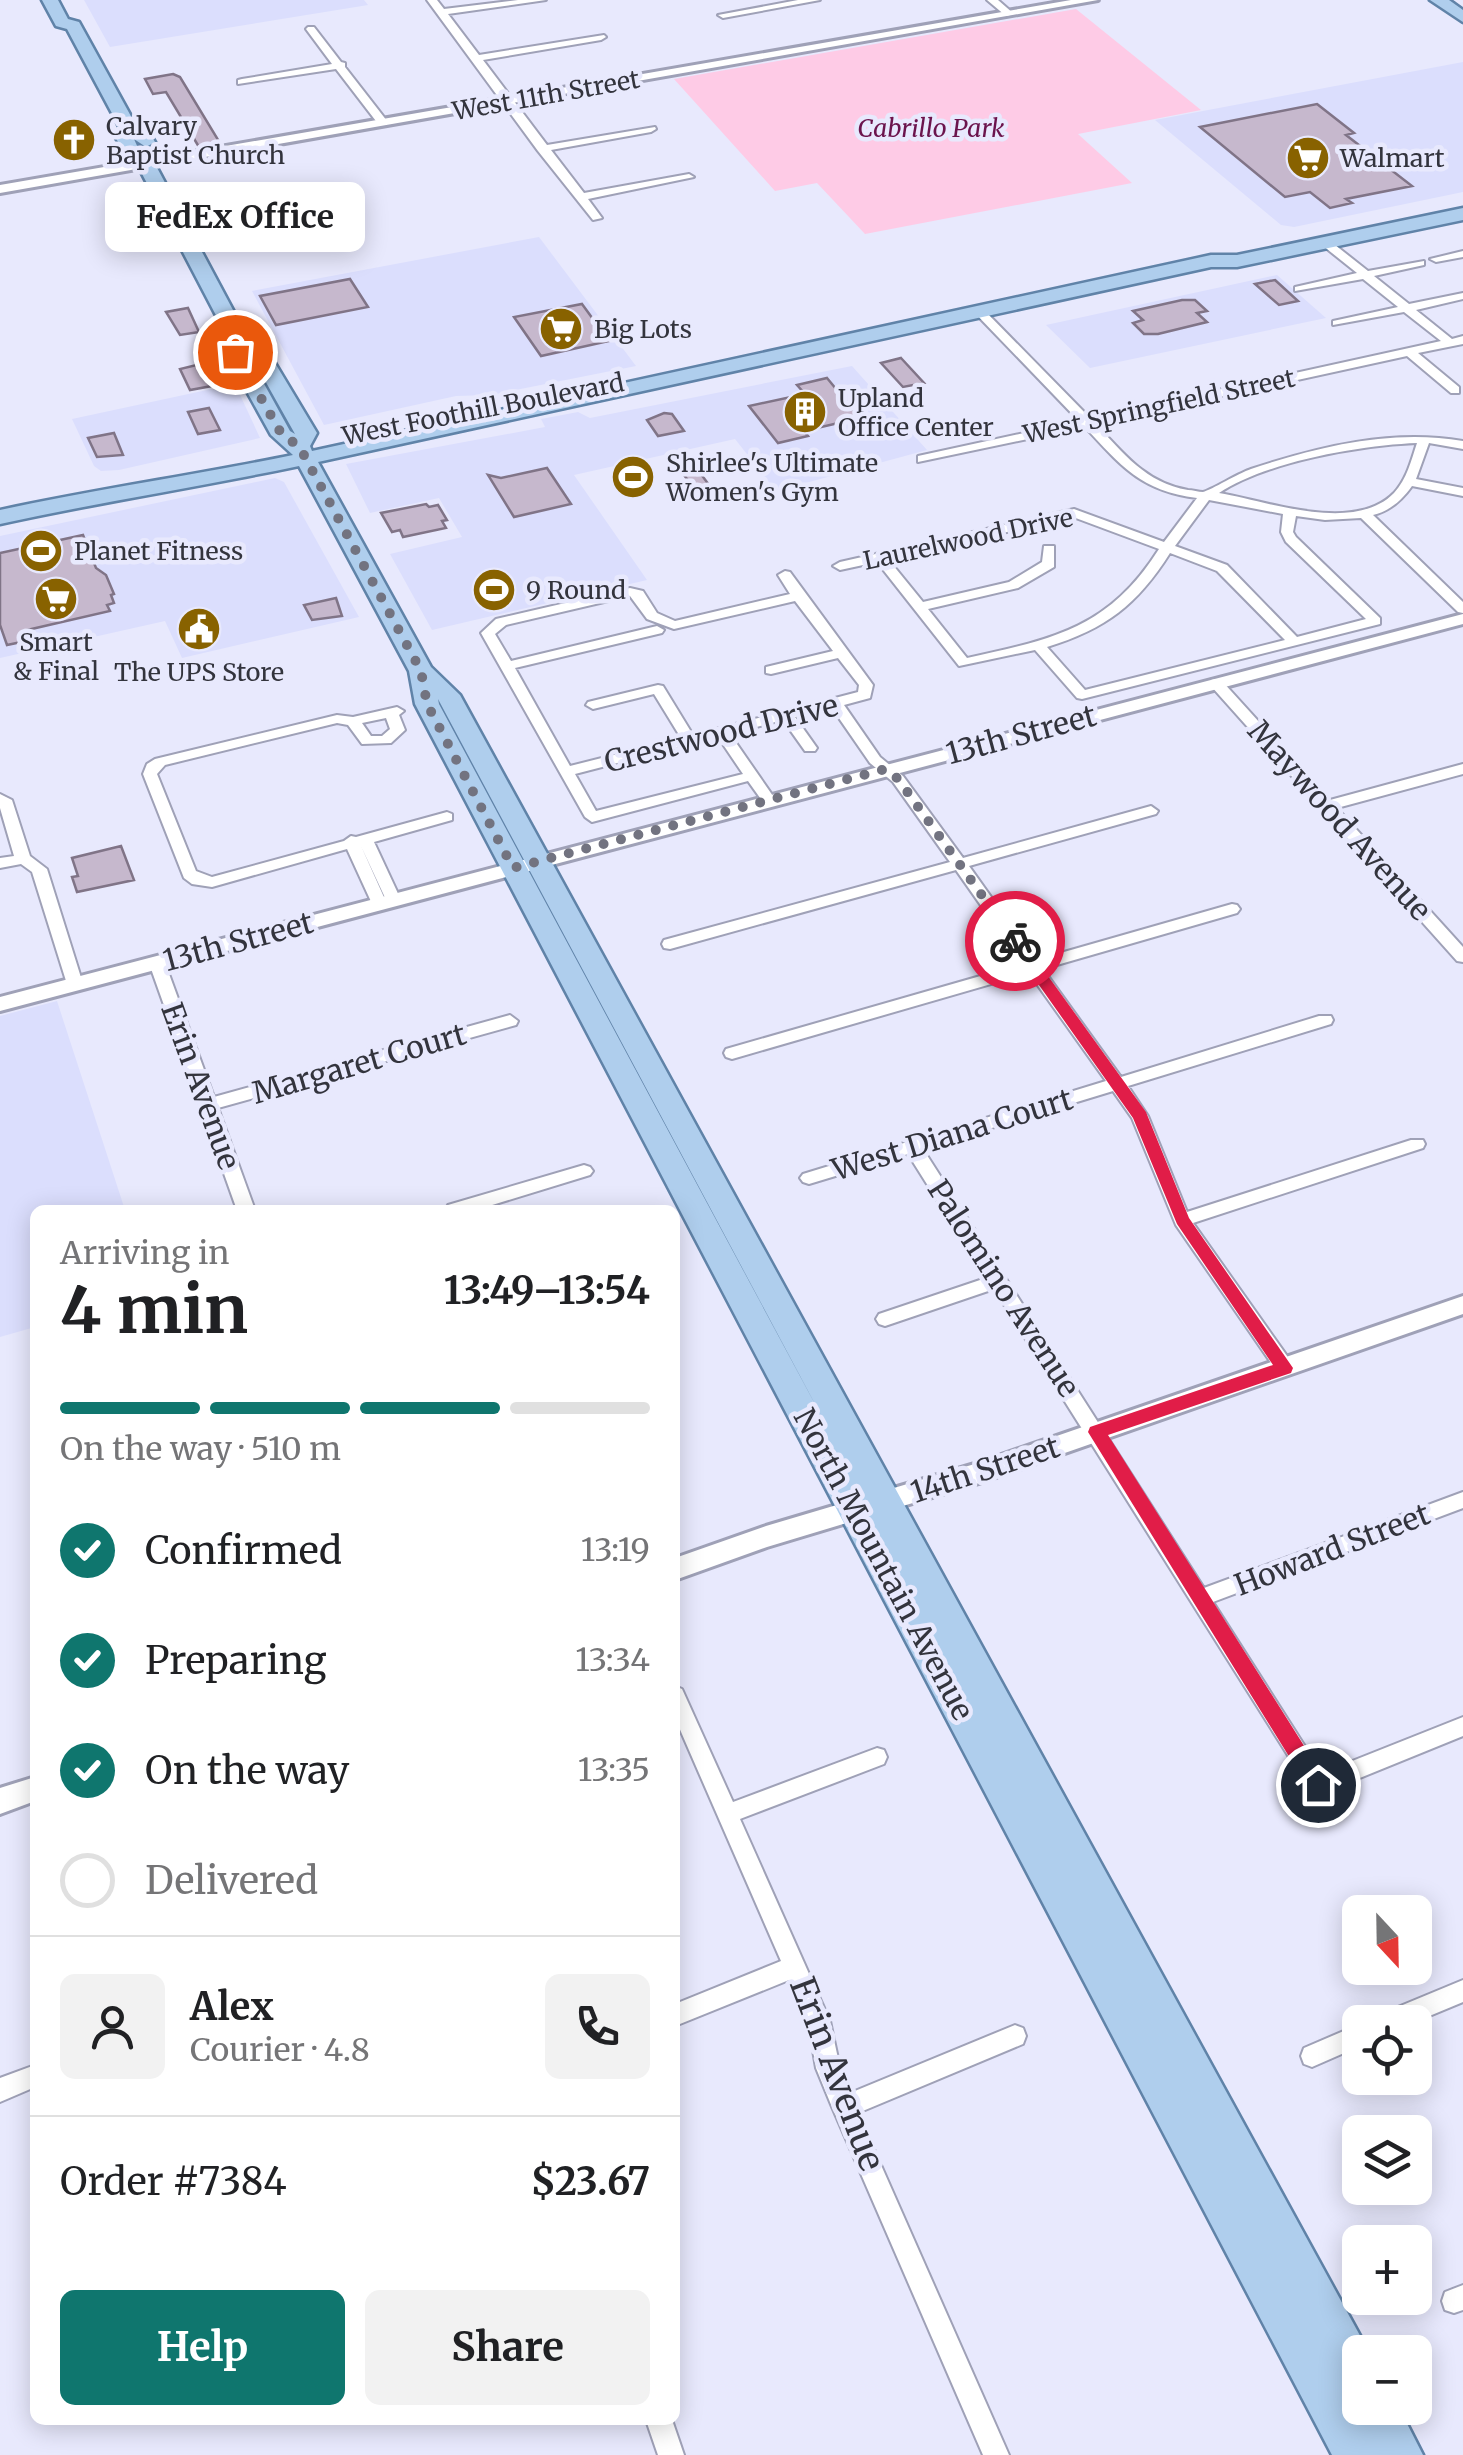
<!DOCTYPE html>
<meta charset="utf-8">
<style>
body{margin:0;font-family:Merriweather,serif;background:#f2f2f2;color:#202124;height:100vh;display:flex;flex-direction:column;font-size:38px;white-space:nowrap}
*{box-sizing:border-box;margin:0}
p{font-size:32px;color:#757577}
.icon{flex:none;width:55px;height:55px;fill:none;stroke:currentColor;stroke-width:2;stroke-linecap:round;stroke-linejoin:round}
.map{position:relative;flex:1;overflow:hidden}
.panel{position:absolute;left:30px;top:1205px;width:650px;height:1220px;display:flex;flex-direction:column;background:#fff;border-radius:15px;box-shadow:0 5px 25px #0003}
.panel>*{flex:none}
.needle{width:65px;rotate:158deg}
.buttons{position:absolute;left:1342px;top:1895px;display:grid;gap:20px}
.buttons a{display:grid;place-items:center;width:90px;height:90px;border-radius:15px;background:#fff;box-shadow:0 5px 25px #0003;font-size:50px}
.pin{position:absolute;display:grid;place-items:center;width:85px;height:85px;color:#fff;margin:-42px;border:5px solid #fff;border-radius:50%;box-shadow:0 2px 10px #0007}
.courier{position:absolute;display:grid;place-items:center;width:100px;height:100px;margin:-50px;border:8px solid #e11d48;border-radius:50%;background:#fff;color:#222;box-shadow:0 2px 12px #0007}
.bubble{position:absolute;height:70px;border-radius:15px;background:#fff;box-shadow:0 5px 25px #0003;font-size:32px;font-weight:700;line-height:70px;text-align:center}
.head em{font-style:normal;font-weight:700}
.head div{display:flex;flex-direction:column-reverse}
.head{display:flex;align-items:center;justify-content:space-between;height:170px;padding:0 30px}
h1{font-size:65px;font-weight:700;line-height:75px}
.bar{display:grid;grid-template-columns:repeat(4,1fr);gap:15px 10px;align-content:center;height:120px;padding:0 30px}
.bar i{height:12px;border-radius:8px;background:#e0e0e0}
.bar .current{background:#0f766e}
.bar p{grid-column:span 4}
.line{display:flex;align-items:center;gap:25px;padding:0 30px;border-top:2px solid #e0e0e0}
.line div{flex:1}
.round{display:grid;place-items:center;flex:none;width:105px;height:105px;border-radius:15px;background:#f2f2f2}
ol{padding:0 30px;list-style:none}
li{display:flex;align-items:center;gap:30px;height:110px}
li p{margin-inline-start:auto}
li .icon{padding:10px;border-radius:50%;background:#0f766e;color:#fff;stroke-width:4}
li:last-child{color:#757577}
li i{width:55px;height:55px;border:5px solid #e0e0e0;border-radius:50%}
.action{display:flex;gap:20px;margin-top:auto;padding:20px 30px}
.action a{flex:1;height:115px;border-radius:15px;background:#0f766e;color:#fff;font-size:40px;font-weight:700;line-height:115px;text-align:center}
.action a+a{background:#f2f2f2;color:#202124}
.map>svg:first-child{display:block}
</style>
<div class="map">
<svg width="1463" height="2455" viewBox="0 0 1463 2455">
<rect width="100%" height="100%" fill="#e8e9fd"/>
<path fill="#dbdefd" d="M84,0H364L368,5L110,47Z
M1463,62V192L1294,227L1281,225L1155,120Z
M539,237L636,366L491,395L456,396L324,425L252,291Z
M1277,275L1326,318L1090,368L1046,325Z
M852,366L927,450L776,491L735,439L574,475L647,580L432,630L390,554L462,537L439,498L370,513L346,464L545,427L541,419L578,412L590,418Z
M235,384L260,438L119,470L101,471L94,466L72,419Z
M275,478L284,482L359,617L182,658L165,621L0,658V536Z
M57,1001L125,1210H35V1327L0,1337V1016Z"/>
<path fill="#fecbe6" d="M1076,9L1201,110L1078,134L1132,183L865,234L817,183L775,191L674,79Z"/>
<path fill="#c6b8cd" stroke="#807487" stroke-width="2.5" d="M173,74L180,77L220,143L199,147L166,92L153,94L145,79Z
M1317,104L1354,133L1346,135L1412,186L1346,199L1352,203L1330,208L1310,192L1285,197L1200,127Z
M350,279L368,307L276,325L260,296Z
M1275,280L1298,301L1279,305L1255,284Z
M1182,300H1195L1207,311L1197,313L1207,322L1158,334H1144L1133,323L1143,320L1133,311Z
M582,304L609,341L541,356L514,317Z
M188,308L199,332L180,335L166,312Z
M901,358L924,383L903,387L881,363Z
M217,360L228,383L190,390L180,369Z
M827,378L860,418L804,431L808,436L778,443L749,406L805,394L797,385Z
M209,408L220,430L198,434L188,412Z
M664,413L672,414L684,431L658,436L647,420Z
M114,433L123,455L97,457L88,438Z
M686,454L715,493L700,497L671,457Z
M547,468L571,504L514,517L488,475L501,478Z
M426,504L429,507L438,505L447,520L442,521L446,528L403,537L400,530L392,532L381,513Z
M83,535L96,568L106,575L114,594L111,595L114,603L107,605L110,611L23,631L26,641L7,645L0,625V553Z
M336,598L342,616L312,620L304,605Z
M121,846L134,880L77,892L72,877L78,876L72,858Z"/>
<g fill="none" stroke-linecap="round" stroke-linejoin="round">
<g stroke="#9fa1b7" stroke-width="4">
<path id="minor" d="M427,0H437L444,9L518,0H546L448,14L479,55L604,35L606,37L601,40L483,60L547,145L655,127L656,129L651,132L551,150L584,193L689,174L694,177L588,199L602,218L593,220L538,151Z
M798,0H820L723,18L718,15Z
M987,0H998L1014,14L1006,16Z
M308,27H314L341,62L345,63V67L387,121V125H379L336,69L238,84V80L242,79L332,64L306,29Z
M1322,241H1330L1368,271L1424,261V265L1374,276L1409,304L1463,293V299L1416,310L1452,339L1463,336V344L1418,353L1459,387V393H1451L1407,356L1096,424C1123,453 1146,483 1188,490C1193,490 1198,492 1203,492C1211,490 1239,473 1251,469C1320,446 1392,429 1463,441V449L1429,443L1416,479L1463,488V496L1412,486C1402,500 1390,511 1373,515L1463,602V613L1458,612L1361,518L1325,520L1296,516L1293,532L1296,537L1380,618V624L1082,699L1077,698L1035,650L959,666L877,562L840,570L833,566L840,562L1074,509L1164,542L1197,498C1141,491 1121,466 1085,427L918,462V456L1079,421L974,312L984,310L1090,418L1441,341L1404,312L1333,325V321L1398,307L1363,279L1295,291V287L1357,273L1322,245ZM1417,443C1411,461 1407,479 1394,493C1354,534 1267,501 1219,493C1265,462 1361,445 1417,443ZM1209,500L1283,514L1281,532L1286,542L1366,619L1297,637L1227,565L1175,546ZM1073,517L1159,549C1109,628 1054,639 967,658L928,609L1018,588L1054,567V546H1044L1042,562L1009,582L923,602L888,559ZM1170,553L1217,571L1285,640L1085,690L1047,647C1106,629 1137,605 1170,553Z
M1463,251V257L1436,262L1430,259Z
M785,571L790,572L873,685L870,698L844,705L880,757L903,776L963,858L1151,806L1158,811L1156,814L969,866L1036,960L1232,904L1237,905L1240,909L1237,913L1043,969L1121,1077L1319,1016H1331L1333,1020L1331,1024L1128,1086L1148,1116L1187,1212L1411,1140H1423L1425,1144L1423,1148L1193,1223L1292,1363L1294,1368L1292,1373H1278L1176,1225L1132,1118L1113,1091L923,1149L1204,1588L1463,1492V1508L1213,1602L1322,1773L1463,1717V1736L1318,1795L1311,1792L994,1289L885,1326L879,1324L876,1319L879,1314L986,1278L908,1154L809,1184L803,1182L800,1178L803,1174L1106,1081L1029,973L732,1059L726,1057L724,1053L726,1049L1022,964L956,870L670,949L664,948L662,944L664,940L950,862L893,782L870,763L832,708L795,717L817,748L815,751H805L783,720L730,734L775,799L773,802H763L748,781L592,822L585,817L481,633L496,619L630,588L643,591L657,613L675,621L790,594L778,575ZM630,596L647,619L674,629L795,601L833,651L766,667V673L771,674L838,658L859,685L858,692L693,735L663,686L658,685L588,702L586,705L593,709L654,694L681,738L570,766L515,668L662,633L664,630L657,626L511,661L495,634L506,625ZM718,737L743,774L596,811L575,774Z
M1216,679L1221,680L1330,800L1463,764V774L1337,808L1463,947V962L1457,961L1211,686V680Z
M397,707L404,711L399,715L405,730L391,743L362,744L348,725L337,723L165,765L157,774L196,871L212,877L344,841L351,836L356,837L447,812L452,814V820L374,842L401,900L398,904H388L361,846L387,904L384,908H374L347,849L212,887L192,884L184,878L143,774L147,764L155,759L337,715L353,717ZM386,718L390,729L382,736H371L362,723Z
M0,794L12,800L30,856L47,869L83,984L81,988H69L67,984L32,872L21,864L0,868V858L14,856L0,808Z
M157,958L165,963L214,1097L510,1015L518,1021L516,1025L218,1108L255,1210H237L149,963Z
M584,1165L590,1167L593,1171L590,1175L476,1210H445L448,1205Z
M675,1686L682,1689L733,1802L877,1748L884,1750L887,1757L884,1764L740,1819L830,2021L840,2068L850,2093L1015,2025L1023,2028L1026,2036L1023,2044L858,2113L1009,2455H983L832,2107L816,2068L808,2021L789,1980L675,2026V2004L781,1961L675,1718Z
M1463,1980V2002L1415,2022H1378L1381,2014Z
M1360,2024V2046L1312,2067L1304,2064L1301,2056L1304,2048Z
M35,2065V2087L0,2102V2078Z
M1463,2285V2310L1454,2313L1445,2310L1442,2301L1445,2292Z
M646,2420H672L684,2455H658Z"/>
</g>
<g stroke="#9fa1b7" stroke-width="6">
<path id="tertiary" d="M1071,0H1098L0,193V185Z
M1463,614V624L0,1011V997Z
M1463,1296V1314L979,1483L767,1547L675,1580V1558L766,1526L978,1463Z
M35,1777V1801L0,1814V1788Z"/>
</g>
<g stroke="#6083a8" stroke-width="5">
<path id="primary" d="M42,0H58L68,19L79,22L138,129L149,132L155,142L146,147L134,139L142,157L155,164L249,340L263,343L317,433L310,446L312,451L1211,255H1237L1463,208V220L1237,267H1211L318,462L431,667L460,695L1369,2352H1360V2408H1399L1423,2455H1332L415,704L409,671L299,466C199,487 100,502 0,524V510C98,489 195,475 293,455L271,435L225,352L231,344L139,168L129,164L116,138L122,132L67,29L56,26ZM246,351L249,352L295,434L290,431ZM438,699L830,1432L439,704ZM1348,2395L1358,2400L1354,2408Z
M1430,0H1449L1463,10V22Z"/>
</g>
<use href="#minor" fill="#fff" fill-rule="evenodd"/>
<use href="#tertiary" fill="#fff" fill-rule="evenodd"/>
<use href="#primary" fill="#afceed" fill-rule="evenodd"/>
</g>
<path fill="#e11d48" d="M1010,937H1020L1146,1112L1189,1218L1293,1368L1291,1373L1108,1435L1325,1779V1792L1318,1794L1311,1792L1088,1432L1090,1427L1273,1365L1177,1224L1133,1118L1010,944Z"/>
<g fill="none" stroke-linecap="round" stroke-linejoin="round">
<path stroke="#727380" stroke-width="10" stroke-dasharray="0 18" d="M235,352L282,435L299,446L421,671L427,704L513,868L886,769L898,779L1015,941"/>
</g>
<defs>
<g id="church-disc" transform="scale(2.25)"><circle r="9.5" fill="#886200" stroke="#e8e9fd"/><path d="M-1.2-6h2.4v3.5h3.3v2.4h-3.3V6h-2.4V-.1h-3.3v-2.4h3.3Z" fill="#fff"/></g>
<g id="supermarket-disc" transform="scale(2.25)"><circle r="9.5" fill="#886200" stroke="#e8e9fd"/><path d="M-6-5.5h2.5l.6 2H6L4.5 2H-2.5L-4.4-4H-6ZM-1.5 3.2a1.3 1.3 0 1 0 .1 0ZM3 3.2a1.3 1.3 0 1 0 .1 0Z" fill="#fff"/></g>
<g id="building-disc" transform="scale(2.25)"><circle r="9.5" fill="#886200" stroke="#e8e9fd"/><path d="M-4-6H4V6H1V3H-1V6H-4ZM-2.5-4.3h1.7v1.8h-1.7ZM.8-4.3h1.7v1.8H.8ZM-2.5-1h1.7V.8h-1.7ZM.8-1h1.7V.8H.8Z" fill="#fff"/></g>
<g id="stadium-disc" transform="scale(2.25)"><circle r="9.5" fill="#886200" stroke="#e8e9fd"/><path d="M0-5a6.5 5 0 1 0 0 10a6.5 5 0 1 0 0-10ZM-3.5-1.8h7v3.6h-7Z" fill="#fff"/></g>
<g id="civic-disc" transform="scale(2.25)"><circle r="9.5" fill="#886200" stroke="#e8e9fd"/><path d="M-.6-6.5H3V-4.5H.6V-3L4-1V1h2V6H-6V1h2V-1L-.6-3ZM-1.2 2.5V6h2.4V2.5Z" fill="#fff"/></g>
</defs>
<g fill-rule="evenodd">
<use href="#church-disc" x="74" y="140"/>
<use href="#supermarket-disc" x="1308" y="158"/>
<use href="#supermarket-disc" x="561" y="329"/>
<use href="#building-disc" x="805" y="412"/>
<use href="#stadium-disc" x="633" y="477"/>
<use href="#stadium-disc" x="41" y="551"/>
<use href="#stadium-disc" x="494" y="590"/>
<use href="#supermarket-disc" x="56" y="599"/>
<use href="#civic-disc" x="199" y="629"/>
</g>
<g text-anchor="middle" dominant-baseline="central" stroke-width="9" stroke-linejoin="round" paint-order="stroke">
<g font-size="25" fill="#33343d" stroke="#e8e9fd">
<text transform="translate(546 95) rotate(-10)">West 11th Street</text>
<text transform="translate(1159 406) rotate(-12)">West Springfield Street</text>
<text transform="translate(483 409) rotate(-11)">West Foothill Boulevard</text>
<text transform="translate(968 539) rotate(-12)">Laurelwood Drive</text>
</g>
<g font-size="25" fill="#33343d" stroke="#e8e9fd" text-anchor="start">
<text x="106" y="126">Calvary<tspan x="106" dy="29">Baptist Church</tspan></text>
<text x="1340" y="158">Walmart</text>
<text x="594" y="329">Big Lots</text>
<text x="838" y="398">Upland<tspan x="838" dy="29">Office Center</tspan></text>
<text x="666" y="463">Shirlee's Ultimate<tspan x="666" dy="29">Women's Gym</tspan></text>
<text x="74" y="551">Planet Fitness</text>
<text x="526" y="590">9 Round</text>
<text x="56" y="642" text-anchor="middle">Smart<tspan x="56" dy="29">&amp; Final</tspan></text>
<text x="199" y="672" text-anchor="middle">The UPS Store</text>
</g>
<g font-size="25" font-style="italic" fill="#6b144d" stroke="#e8e9fd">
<text x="931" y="128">Cabrillo Park</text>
</g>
<g font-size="30" fill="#33343d" stroke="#e8e9fd">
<text transform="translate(721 733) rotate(-14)">Crestwood Drive</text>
<text transform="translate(1021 734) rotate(-15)">13th Street</text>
<text transform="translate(1340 820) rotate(48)">Maywood Avenue</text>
<text transform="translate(238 941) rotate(-15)">13th Street</text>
<text transform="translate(359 1063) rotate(-16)">Margaret Court</text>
<text transform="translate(201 1086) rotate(70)">Erin Avenue</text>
<text transform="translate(952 1134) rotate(-17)">West Diana Court</text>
<text transform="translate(1004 1288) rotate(57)">Palomino Avenue</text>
<text transform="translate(985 1469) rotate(-18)">14th Street</text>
<text transform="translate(1332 1549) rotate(-21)">Howard Street</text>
<text transform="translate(884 1564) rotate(62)">North Mountain Avenue</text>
</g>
<g font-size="35" fill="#33343d" stroke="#e8e9fd">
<text transform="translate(837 2074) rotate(69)">Erin Avenue</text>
</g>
</g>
</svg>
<div class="buttons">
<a><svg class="needle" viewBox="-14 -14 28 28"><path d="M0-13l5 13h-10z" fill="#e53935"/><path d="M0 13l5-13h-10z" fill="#757577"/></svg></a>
<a><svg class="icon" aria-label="locate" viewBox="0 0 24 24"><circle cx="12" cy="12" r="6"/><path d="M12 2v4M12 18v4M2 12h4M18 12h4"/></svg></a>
<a><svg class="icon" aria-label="layers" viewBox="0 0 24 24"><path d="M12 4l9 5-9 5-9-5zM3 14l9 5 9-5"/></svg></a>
<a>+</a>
<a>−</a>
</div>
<div class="pin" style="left:235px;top:352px;background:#ea580c"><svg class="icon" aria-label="bag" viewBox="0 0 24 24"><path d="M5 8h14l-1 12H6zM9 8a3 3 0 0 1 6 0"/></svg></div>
<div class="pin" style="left:1318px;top:1785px;background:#1f2937"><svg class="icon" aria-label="home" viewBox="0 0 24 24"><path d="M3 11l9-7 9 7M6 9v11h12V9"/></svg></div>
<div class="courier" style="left:1015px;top:941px"><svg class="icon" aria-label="bike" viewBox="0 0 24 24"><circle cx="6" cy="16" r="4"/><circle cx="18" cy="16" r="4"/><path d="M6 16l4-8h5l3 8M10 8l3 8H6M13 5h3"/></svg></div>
<div class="bubble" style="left:105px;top:182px;width:260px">FedEx Office</div>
<section class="panel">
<div class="head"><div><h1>4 min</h1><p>Arriving in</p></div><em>13:49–13:54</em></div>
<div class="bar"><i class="current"></i><i class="current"></i><i class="current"></i><i></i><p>On the way · 510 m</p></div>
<ol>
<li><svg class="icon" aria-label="check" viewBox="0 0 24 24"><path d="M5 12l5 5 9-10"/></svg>Confirmed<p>13:19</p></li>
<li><svg class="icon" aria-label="check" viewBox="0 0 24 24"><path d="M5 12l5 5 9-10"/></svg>Preparing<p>13:34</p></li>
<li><svg class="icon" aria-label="check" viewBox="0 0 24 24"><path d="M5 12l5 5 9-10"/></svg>On the way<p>13:35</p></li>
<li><i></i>Delivered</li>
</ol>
<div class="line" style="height:180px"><a class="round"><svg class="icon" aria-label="person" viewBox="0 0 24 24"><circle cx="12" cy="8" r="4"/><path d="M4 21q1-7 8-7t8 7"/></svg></a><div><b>Alex</b><p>Courier · 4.8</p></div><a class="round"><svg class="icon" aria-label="phone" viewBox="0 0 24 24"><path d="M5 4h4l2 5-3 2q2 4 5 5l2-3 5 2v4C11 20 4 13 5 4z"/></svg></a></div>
<div class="line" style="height:130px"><div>Order #7384</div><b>$23.67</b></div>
<div class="action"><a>Help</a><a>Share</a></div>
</section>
</div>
